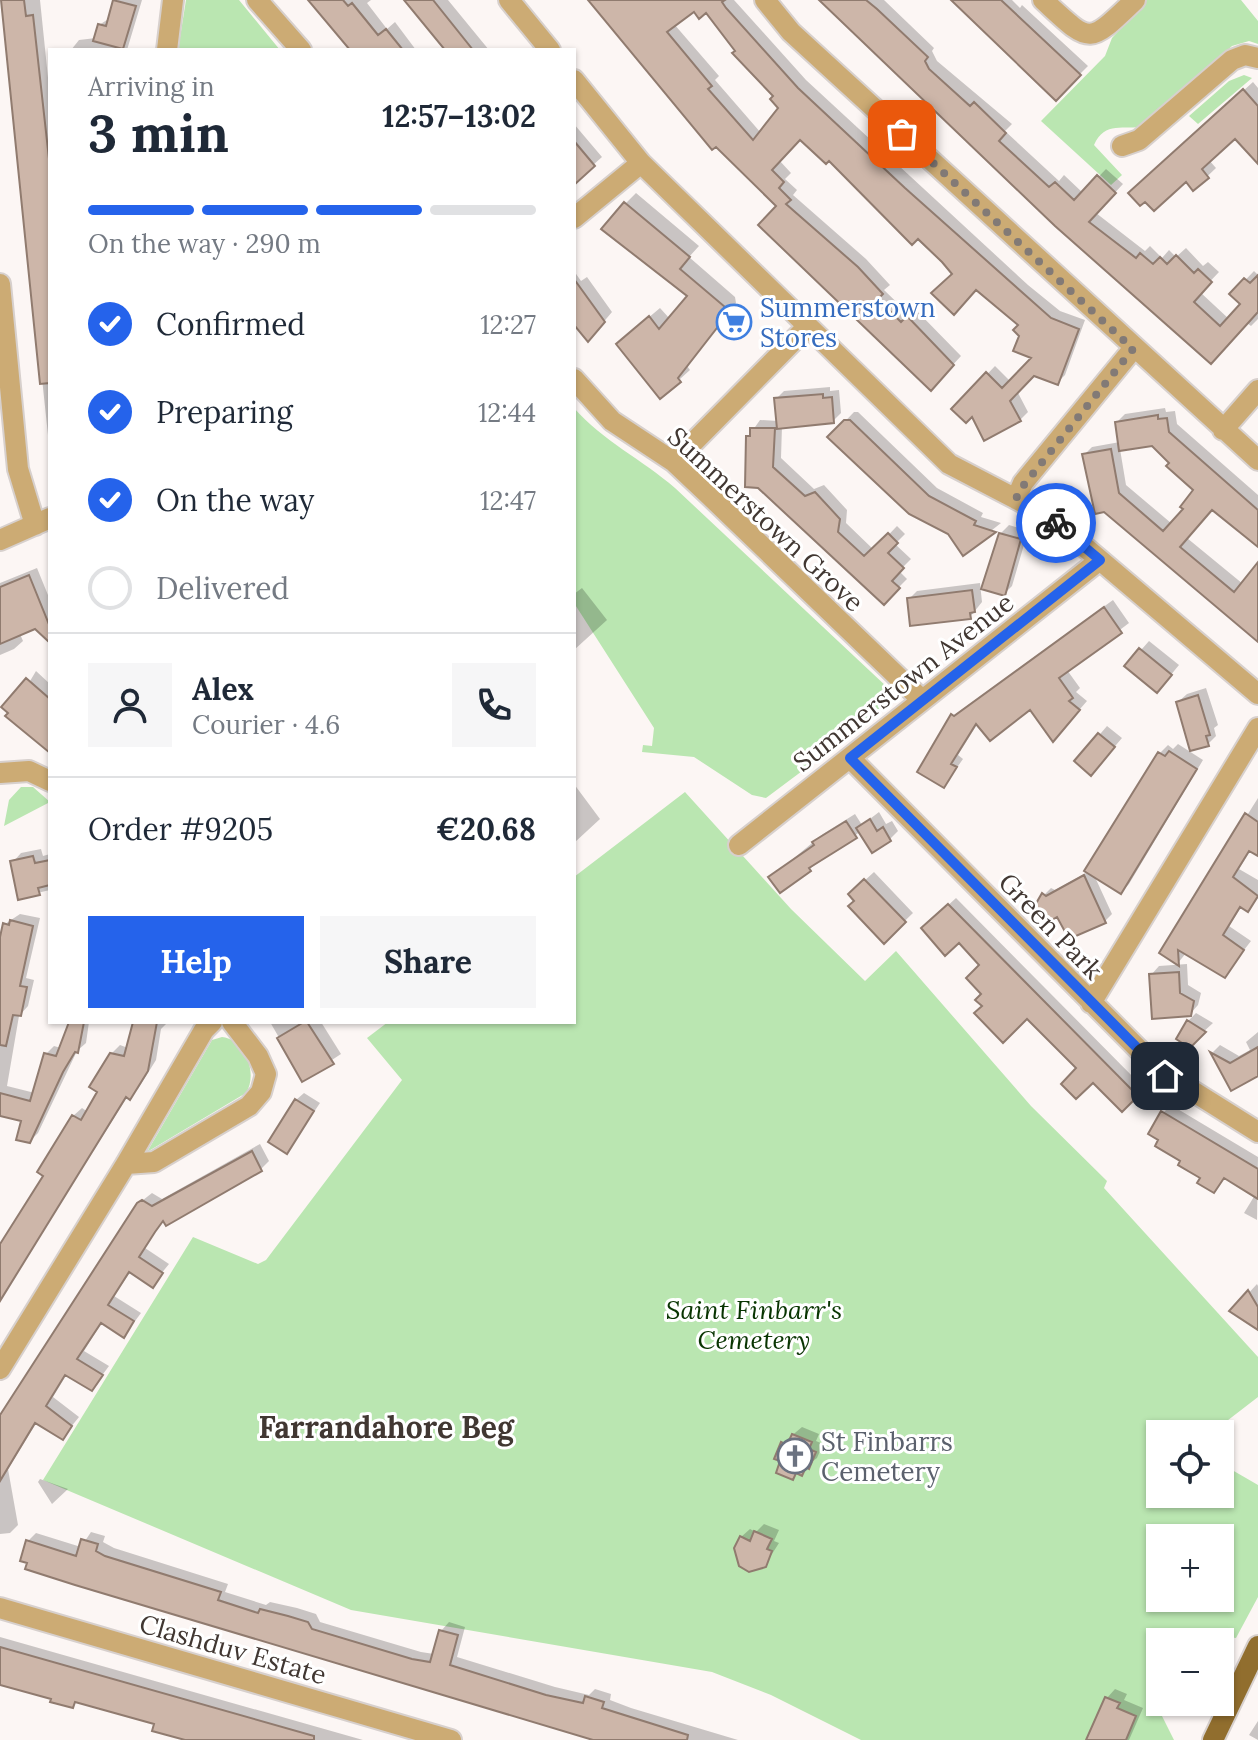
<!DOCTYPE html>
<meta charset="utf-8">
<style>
body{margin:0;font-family:Lora,serif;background:#f6f6f7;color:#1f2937;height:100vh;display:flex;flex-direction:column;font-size:30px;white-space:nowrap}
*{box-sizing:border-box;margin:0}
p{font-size:26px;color:#747a83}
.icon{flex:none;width:44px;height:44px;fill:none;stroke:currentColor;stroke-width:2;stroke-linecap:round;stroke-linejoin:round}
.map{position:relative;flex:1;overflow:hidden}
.sheet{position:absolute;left:48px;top:48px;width:528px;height:976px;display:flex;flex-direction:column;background:#fff;border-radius:0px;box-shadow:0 2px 6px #0004}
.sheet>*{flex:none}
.controls{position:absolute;left:1146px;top:1420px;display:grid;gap:16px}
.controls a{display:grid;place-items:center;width:88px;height:88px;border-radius:0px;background:#fff;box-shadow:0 2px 6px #0004;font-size:40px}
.pin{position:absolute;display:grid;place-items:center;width:68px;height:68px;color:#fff;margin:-34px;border-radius:16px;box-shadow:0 4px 12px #0006}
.courier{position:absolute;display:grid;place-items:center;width:80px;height:80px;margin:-40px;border:6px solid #2563eb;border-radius:50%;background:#fff;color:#222;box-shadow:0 2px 10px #0007}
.summary em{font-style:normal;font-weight:700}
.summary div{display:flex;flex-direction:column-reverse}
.summary{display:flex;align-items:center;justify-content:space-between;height:136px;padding:0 40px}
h1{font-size:52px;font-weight:700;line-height:60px}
.bar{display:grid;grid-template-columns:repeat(4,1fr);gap:12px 8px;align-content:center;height:96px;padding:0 40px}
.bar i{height:10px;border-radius:6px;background:#e0e1e3}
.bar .current{background:#2563eb}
.bar p{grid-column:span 4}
.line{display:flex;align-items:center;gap:20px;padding:0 40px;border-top:2px solid #e0e1e3}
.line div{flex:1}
.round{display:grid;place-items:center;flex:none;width:84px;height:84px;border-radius:0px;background:#f6f6f7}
ol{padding:0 40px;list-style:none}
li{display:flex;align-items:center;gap:24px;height:88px}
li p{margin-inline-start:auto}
li .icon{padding:8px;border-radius:50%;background:#2563eb;color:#fff;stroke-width:4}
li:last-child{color:#747a83}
li i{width:44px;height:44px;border:4px solid #e0e1e3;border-radius:50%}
.cta{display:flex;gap:16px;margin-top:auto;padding:16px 40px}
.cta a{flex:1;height:92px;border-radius:0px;background:#2563eb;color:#fff;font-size:32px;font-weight:700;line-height:92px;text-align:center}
.cta a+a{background:#f6f6f7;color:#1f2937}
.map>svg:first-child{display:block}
</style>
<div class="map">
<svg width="1258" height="1740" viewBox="0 0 1258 1740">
<rect width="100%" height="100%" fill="#fcf6f4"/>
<path fill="#bae6b1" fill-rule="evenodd" d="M186,0H239L280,50H178Z
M1147,0H1241L1258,21V44L1249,41L1232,46L1144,126C1124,131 1105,120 1094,145L1122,175L1111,185L1041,121L1105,56L1112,38Z
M1244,75L1252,78L1198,124L1189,116L1229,81Z
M574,408C603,441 643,460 675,488L887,687L877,715L766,798L752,795L694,757L642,752L643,745L652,746L654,728L574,603Z
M21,787H33L50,802L4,826L9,800Z
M685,792L791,909L865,981L896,951L1031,1106L1107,1181L1104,1188L1258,1357V1397L1210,1434H1160V1494H1220V1463L1258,1485V1597L1236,1638L1215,1635L1193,1642H1160L1161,1714L1174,1740H861L771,1695L712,1672L351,1610L43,1480L193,1237L258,1264L266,1260L402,1080L367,1038L388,1022H574V877ZM1160,1538H1220V1598H1160Z
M222,1037C246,1040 258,1074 246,1093L147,1152L212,1040Z"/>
<path fill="#0003" fill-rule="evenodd" d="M2,0H40L50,97V454Z
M118,0H142L127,50H71L79,40L96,38L99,25L110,18Z
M311,0H371L367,3L387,29L395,22L416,50H352Z
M406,0H448L489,50H447Z
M591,0H665L674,24L719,76L715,80L761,133L781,108L775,96L707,11L689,0H734L806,80L1028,285L1060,311L1085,320L1065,375L1057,383L1034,374L1017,391L1028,412L1020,420L954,409L995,366L1011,382L1035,357L1021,335V325L954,274L829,158L800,138L779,160L791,173L785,179L797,190L793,195L866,259L890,285L884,290L911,316L916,310L961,356L939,380L779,206L716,144Z
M822,0H884L934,48L932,51L937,61L1012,124L1005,131L1059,181L1064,175L1083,193L1106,169L1123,184L1096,213L1145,251L1150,246L1162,258L1169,250L1176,257L1186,248L1203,266L1208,262L1219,272L1200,292L1229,319L1243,304L1232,294L1254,271L1258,275V319L1251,326L1247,323L1219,353Z
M955,0H1012L1020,8L1022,5L1088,66L1056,98Z
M1253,82L1258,88V161L1236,136L1209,160L1216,168L1194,189L1186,179L1139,185Z
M574,124L602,157L574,182Z
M636,193L699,246L689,257L735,297L736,303L687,366L690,370L660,397L629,334L660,308L670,319L689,296L626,203Z
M574,271L581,281L587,277L612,312L596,331L574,322Z
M830,387V391L839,390L841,413L833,421L782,426L781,458L814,489L824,485L847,510L846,523L874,550L897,526L905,534L895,544L911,559L899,571L907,579L884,602L748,437L760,420L778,421L776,399L784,391Z
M1165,408L1166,412L1175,411L1177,424L1258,495V544L1213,508L1187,538L1243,584L1258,581V639L1104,510L1084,455L1092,447L1120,442L1117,422L1125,414ZM1153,444L1196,490L1171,523L1126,485L1120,449Z
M854,412H858L937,488L983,513L981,517L1001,523L963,553L949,533L830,437Z
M1009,525L1028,531L1012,586L1004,594L1000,534Z
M37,568L50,600V640L35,627L20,634L23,641L14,649L0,655V583Z
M980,583L982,602L970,617L909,599L917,591Z
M582,588L607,620L574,650V594Z
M1113,600L1129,623L1067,670L1080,688L1076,692L1087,701L1061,731L1030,707L978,723L958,755L963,759L944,786L953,716Z
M1149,641L1179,665L1165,682L1127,666Z
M36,671L50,684V752L11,713Z
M1206,688L1218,725L1214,728L1216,736L1208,744L1178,702L1187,694Z
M1107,726L1122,738L1099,765L1077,761Z
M1178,744L1203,760L1129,884L1121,892L1094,875L1112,914L1105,921L1069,936L1044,895L1051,888L1055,890L1086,873L1160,753L1168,745L1173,749Z
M574,784L600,819L574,843Z
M1258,798V848L1251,850L1239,869L1258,880V898L1248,909L1242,906L1229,926L1251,941L1224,976L1186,953L1178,963L1161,952Z
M879,812L886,824L892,821L898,831L890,839L861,831L781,890L771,877L823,834L855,814L862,825Z
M41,849L43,856L50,854V890L20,897L13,862L21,853Z
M874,872L913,913L884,941L850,894Z
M956,898L1144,1088L1122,1110L1027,1016L984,1006L982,965L959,940L931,921Z
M20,914L40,918L26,978L34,980L28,1006L19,1016L7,1086L35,1093L46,1054L54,1046L61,1048L71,1022H89L86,1043L77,1051L38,1133L30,1141L23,1120L0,1114V946L5,924Z
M1187,964L1188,985L1201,993L1198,1005L1190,1014L1151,975L1159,966Z
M1196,1013L1213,1023L1189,1045L1188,1021Z
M130,1022H168L161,1029L156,1060L138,1089L128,1096L5,1290L0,1287V1248L46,1175L73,1116L82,1108L88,1112L100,1092L111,1054L120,1045L128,1048L135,1023Z
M270,1022H321L341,1054L303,1079Z
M1258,1032V1074L1232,1088L1213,1052L1220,1045L1239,1056L1250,1050L1246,1042Z
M304,1093L320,1103L287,1152L296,1100Z
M1171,1105L1258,1157L1257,1220L1244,1213L1255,1195L1226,1177L1214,1191L1183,1160L1163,1113Z
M260,1144L269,1161L261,1169L164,1219L145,1248L169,1264L152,1285L131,1271L114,1296L141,1313L124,1336L102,1322L84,1351L109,1366L92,1389L67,1374L53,1397L79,1417L62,1438L37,1422L8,1469L18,1525L10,1533L0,1534V1427L138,1204L152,1193L162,1199Z
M1257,1284L1258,1286V1327L1232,1311Z
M802,1427L819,1434L816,1441L823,1444L817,1458L792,1477L783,1460V1443Z
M40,1479L68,1489L52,1504L38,1482Z
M764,1524L779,1530L774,1541L779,1543L765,1565L741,1537L750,1529L756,1532Z
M91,1532L105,1536L103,1542L114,1548L228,1584L225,1592L266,1605L270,1602L297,1608L316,1614L320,1622L421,1652L434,1654L441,1631L449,1622L465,1627L457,1657L555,1687L589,1695L595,1689L611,1694L610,1700L631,1708L738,1740H601L28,1541L36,1533L81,1547Z
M0,1637L363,1740H188L156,1722L78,1700L73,1706L0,1683Z
M1115,1689L1127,1694L1124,1700L1143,1708L1129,1740H1093L1107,1698Z
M1258,1721V1740L1249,1735Z"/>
<path fill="#cdb6a9" stroke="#907b6f" stroke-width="2" fill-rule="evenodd" d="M1,0H24L26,16L33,15L50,168V383L40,384Z
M113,0L136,6L123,49L93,41L98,24L106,26Z
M308,0H343L348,6L352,3L378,35L386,29L403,50H350Z
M404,0H433L473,50H445Z
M588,0H725L722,2L726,8L798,88L905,188L1051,318L1079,329L1058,385L1034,376L1010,401L1021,421L984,441L972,417L966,423L951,409L986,372L1002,388L1031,358L1013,351L1019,336L1013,330L1018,325L976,290L954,315L931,293L952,274L942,262L918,239L912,245L829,161L826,164L800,140L772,170L784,182L779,188L791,200L786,204L858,267L883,294L878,299L901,322L907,316L954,365L931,391L758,225L776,206L716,147L712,150ZM694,12L699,19L706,13L735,51L732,53L773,96L770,99L778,108L753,140L708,89L712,86L667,32Z
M819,0H866L877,9L928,57L925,61L929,69L970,106L974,102L1006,133L999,141L1049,187L1055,182L1074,200L1097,175L1116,193L1089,222L1136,258L1140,253L1153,264L1160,257L1167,264L1176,255L1194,273L1198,269L1212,282L1194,302L1220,326L1240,304L1229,294L1244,278L1250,283L1258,275V312L1211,364L1055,226Z
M951,0H1001L1081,75L1056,101Z
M1243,89L1258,106V164L1235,139L1202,169L1209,178L1193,191L1186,182L1154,211L1145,202L1140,206L1128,193Z
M574,141L595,166L574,185Z
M624,202L690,257L680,269L725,307L727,315L678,378L681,382L660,399L616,344L649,316L659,329L687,296L601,229Z
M574,279L605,322L588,342L574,325Z
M823,394V398L832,397L834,423L777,429L774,398Z
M1158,415V419L1167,418L1169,432L1258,510V547L1212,510L1180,547L1234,592L1258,562V642L1104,512L1095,514L1082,454L1111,449L1119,493L1163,531L1183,509L1180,507L1193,490L1166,466L1169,463L1152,446L1119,451L1115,422Z
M844,420H850L929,496L976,521L974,525L996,532L963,556L948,534L909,514L827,437Z
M750,428H775L773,467L805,496L815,492L840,519L838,532L864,556L888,533L898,543L888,553L904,568L892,581L900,588L884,605L758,488L745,487L746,436H750Z
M999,533L1021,539L1005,596L981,589Z
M29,575L50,627V643L35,629L0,644V587Z
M972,590L975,612L970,613L971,619L910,626L907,598Z
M1104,607L1122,633L1059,678L1073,698L1069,701L1080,710L1053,742L1030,710L990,741L976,724L951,764L957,767L944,788L917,772L951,714L954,716Z
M1139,648L1172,675L1157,693L1124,666Z
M26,678L50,699V753L5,716L8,713L1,707Z
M1198,695L1210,735L1206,736L1209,746L1190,751L1176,702Z
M1098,733L1115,747L1091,776L1074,761Z
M1169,751L1197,769L1121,894L1084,871L1158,752L1165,756Z
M1245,813L1258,822V856L1249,851L1233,877L1258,896L1248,912L1240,907L1223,935L1244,950L1225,978L1178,950L1179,966L1159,953Z
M870,819L877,831L883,827L891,841L872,853L856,828Z
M846,821L857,838L809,868L811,871L780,893L768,877L814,845L812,842Z
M33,856L35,863L50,860V885L38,888L40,895L18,900L10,861Z
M1084,875L1106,923L1069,939L1057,917L1048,922L1044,913L1034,907L1042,893L1046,896Z
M864,879L906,922L884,944L848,906L854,901L848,894Z
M948,904L1138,1096L1122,1112L1093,1083L1076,1099L1061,1084L1076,1068L1027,1019L1003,1043L974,1013L982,1006L975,1000L981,994L966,978L979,965L959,943L945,956L921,928Z
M10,920L33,926L20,986L27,987L21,1016L13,1015L6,1046L0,1045V937L3,923L9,925Z
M1179,972L1180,993L1194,1001L1191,1016L1152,1019L1149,974Z
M1187,1020L1206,1032L1190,1048L1176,1039Z
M69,1022H84L78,1053L75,1052L63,1072L30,1143L16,1140L21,1121L0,1116V1093L30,1101L44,1053L56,1056Z
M133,1022H157L148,1071L130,1100L126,1097L0,1301V1244L43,1176L37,1172L72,1115L81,1120L97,1092L89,1087L110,1053L124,1056Z
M304,1022H307L334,1064L302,1082L277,1038Z
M1258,1047V1076L1231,1091L1210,1052L1230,1063Z
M295,1099L314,1111L287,1154L268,1142Z
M1161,1111L1258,1169V1199L1224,1178L1214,1193L1197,1183L1200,1178L1178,1165L1180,1161L1155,1146L1158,1140L1148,1134Z
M252,1151L262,1171L166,1226L163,1221L155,1232L139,1257L163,1273L153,1288L129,1272L108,1305L134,1321L124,1338L101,1323L77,1359L103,1375L92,1391L65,1375L46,1406L72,1426L63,1440L35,1423L0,1481V1415L137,1203L142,1200L152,1206Z
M1248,1290L1258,1307V1330L1229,1311Z
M792,1434L812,1442L809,1449L816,1452L809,1469L806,1467L802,1476L796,1473L793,1480L776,1473L780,1461L774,1459L781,1442L787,1445Z
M754,1531L772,1539L767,1549L772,1551L766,1567L749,1572L739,1566L734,1548L740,1536L750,1541Z
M81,1539L98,1544L96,1551L105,1556L221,1592L218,1600L258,1613L260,1609L288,1616L308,1622L312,1629L412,1659L430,1662L439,1630L458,1635L450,1665L546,1695L583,1703L585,1696L604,1702L602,1708L688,1735L687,1740H593L75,1585L25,1569L27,1563L20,1561L26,1540L76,1556Z
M0,1647L314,1736V1740H185L152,1731L154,1724L75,1702L73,1708L50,1702L51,1699L0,1685Z
M1105,1697L1120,1703L1117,1708L1136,1716L1126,1740H1086Z"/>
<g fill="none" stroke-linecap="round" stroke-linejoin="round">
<g stroke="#d7d0cd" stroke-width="24">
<path id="minor" d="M257,0L301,50
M509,0L550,50
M765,0L791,32L1258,460
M1043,0C1091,44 1087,46 1135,0
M167,50L173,0
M574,80L641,163L949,464L1047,515L1258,694
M1122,146L1139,140L1232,60L1245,55L1258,58
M574,218L641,163
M0,284L18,469L35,525
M574,379L612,421L674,462L710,496L922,700
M1223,430L1258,390
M674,462L807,327
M1016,499L1023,483L1133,349
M0,540L50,518
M850,758L1159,1070L1258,1132
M0,773L29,771L50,781
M739,845L1100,560
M1091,1003L1258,728
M126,1164L154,1162L249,1106L261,1092L266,1074L258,1056L232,1022
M0,1369L126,1164L204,1030L212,1022
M0,1608L451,1740"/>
</g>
<g stroke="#d7d0cd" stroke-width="24">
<path id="major" d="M1213,1740L1258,1646"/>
</g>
<use href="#minor" stroke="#ccab74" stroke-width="20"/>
<use href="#major" stroke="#916e2e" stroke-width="20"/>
</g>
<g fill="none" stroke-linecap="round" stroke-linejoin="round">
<path stroke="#827a76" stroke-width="8" stroke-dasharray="0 14.4" d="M902,134L1133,349L1019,491L1016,499L1056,523"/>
<path stroke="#2563eb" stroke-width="10" d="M1056,523L1100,560L850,758L1165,1076"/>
</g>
<defs>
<g id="supermarket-ring" transform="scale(1.8)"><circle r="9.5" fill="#fff" stroke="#3f7fe0" stroke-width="1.5"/><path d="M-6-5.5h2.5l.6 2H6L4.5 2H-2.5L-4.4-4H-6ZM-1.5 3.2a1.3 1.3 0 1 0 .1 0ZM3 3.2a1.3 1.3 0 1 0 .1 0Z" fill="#3f7fe0"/></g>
<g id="church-ring" transform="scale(1.8)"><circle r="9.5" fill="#fff" stroke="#6b7280" stroke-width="1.5"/><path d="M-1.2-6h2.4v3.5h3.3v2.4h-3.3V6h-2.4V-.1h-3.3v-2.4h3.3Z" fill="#6b7280"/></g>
</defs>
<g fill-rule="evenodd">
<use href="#supermarket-ring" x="734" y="322"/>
<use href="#church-ring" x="795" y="1456"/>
</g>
<g text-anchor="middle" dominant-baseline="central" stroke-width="6" stroke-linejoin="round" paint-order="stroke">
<g font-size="26" fill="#366cbe" stroke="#fff" text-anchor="start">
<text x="760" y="307">Summerstown<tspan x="760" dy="30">Stores</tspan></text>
</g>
<g font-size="26" fill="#413732" stroke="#fff">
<text transform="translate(766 519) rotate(43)">Summerstown Grove</text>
<text transform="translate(903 682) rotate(-38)">Summerstown Avenue</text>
<text transform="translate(1051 926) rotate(46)">Green Park</text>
<text transform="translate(233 1649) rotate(16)">Clashduv Estate</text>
</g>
<g font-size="26" font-style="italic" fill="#083401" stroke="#fff">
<text x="754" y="1309">Saint Finbarr's<tspan x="754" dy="30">Cemetery</tspan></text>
</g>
<g font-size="26" fill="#5b616d" stroke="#fff" text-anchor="start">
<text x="821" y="1441">St Finbarrs<tspan x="821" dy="30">Cemetery</tspan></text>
</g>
<g font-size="30" font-weight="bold" fill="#413732" stroke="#fff">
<text x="386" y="1427">Farrandahore Beg</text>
</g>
</g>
</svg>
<div class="controls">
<a><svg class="icon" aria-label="locate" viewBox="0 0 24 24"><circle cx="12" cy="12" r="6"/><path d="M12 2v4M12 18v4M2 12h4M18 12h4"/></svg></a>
<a>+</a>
<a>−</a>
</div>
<div class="pin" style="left:902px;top:134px;background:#ea580c"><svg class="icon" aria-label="bag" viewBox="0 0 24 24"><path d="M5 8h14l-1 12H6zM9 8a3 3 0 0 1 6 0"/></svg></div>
<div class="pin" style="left:1165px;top:1076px;background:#1f2937"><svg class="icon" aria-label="home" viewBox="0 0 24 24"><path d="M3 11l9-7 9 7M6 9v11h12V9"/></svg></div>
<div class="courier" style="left:1056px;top:523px"><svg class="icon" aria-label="bike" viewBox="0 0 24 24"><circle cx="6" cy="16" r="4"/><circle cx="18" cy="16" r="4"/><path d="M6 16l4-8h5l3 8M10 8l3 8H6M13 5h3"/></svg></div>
<section class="sheet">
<div class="summary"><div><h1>3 min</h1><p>Arriving in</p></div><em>12:57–13:02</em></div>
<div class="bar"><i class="current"></i><i class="current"></i><i class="current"></i><i></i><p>On the way · 290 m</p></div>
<ol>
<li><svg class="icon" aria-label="check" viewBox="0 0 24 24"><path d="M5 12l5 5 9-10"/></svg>Confirmed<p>12:27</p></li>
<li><svg class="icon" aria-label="check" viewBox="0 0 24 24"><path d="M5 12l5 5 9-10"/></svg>Preparing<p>12:44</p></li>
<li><svg class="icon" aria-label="check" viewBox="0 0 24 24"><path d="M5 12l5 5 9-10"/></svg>On the way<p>12:47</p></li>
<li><i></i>Delivered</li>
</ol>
<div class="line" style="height:144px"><a class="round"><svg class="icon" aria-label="person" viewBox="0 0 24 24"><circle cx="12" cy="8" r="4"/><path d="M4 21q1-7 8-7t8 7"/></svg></a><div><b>Alex</b><p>Courier · 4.6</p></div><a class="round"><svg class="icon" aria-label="phone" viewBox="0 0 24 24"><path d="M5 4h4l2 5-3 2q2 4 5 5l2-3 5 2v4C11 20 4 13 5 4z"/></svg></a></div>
<div class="line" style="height:104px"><div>Order #9205</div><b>€20.68</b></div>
<div class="cta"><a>Help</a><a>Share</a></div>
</section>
</div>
